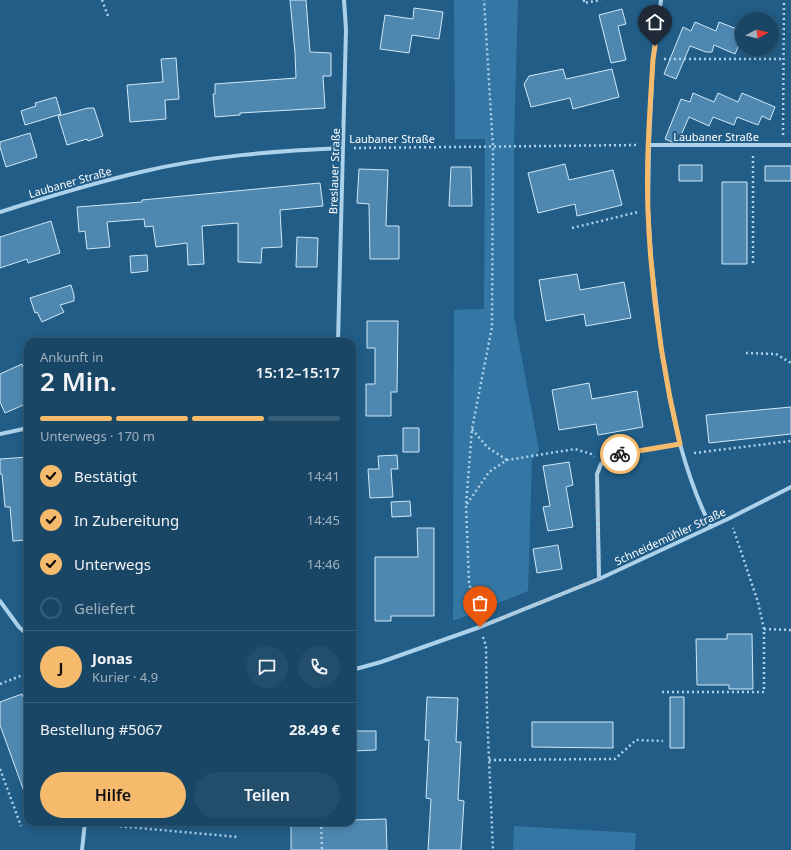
<!DOCTYPE html>
<html lang="de">
<meta charset="utf-8">
<style>
body{margin:0;font-family:"Noto Sans",sans-serif;background:#224d6b;color:#f1f3f6;height:100vh;display:flex;flex-direction:column;font-size:15px;white-space:nowrap}
*{box-sizing:border-box;margin:0}
p{font-size:13px;color:#9fb1bf}
.icon{flex:none;width:22px;height:22px;fill:none;stroke:currentColor;stroke-width:2;stroke-linecap:round;stroke-linejoin:round}
.map{position:relative;flex:1;overflow:hidden}
.panel{position:absolute;left:24px;top:338px;width:332px;height:488px;display:flex;flex-direction:column;background:#194665;border-radius:12px;box-shadow:0 2px 10px #0003,0 0 0 1px #375e79}
.panel>*{flex:none}
.needle{width:26px;rotate:83deg}
.fabs{position:absolute;left:735px;top:12px;display:grid;gap:8px}
.fabs a{display:grid;place-items:center;width:44px;height:44px;border-radius:50%;background:#194665;box-shadow:0 2px 10px #0003,0 0 0 1px #375e79;font-size:20px}
.pin{position:absolute;display:grid;place-items:center;width:34px;height:34px;color:#fff;margin:-41px -17px;border-radius:50% 50% 50% 0;rotate:-45deg;box-shadow:0 0 4px #0007}
.pin .icon{rotate:45deg}
.courier{position:absolute;display:grid;place-items:center;width:40px;height:40px;margin:-20px;border:3px solid #f6ba6d;border-radius:50%;background:#fff;color:#222;box-shadow:0 1px 5px #0007}
.summary em{font-style:normal;font-weight:600}
.summary div{display:flex;flex-direction:column-reverse}
.summary{display:flex;align-items:center;justify-content:space-between;height:68px;padding:0 16px}
h1{font-size:26px;font-weight:600;line-height:30px}
.bar{display:grid;grid-template-columns:repeat(4,1fr);gap:6px 4px;align-content:center;height:48px;padding:0 16px}
.bar i{height:5px;border-radius:3px;background:#375e79}
.bar .on{background:#f6ba6d}
.bar p{grid-column:span 4}
.line{display:flex;align-items:center;gap:10px;padding:0 16px;border-top:1px solid #375e79}
.line div{flex:1}
.round{display:grid;place-items:center;flex:none;width:42px;height:42px;border-radius:21px;background:#224d6b}
ol{padding:0 16px;list-style:none}
li{display:flex;align-items:center;gap:12px;height:44px}
li p{margin-inline-start:auto}
li .icon{padding:4px;border-radius:50%;background:#f6ba6d;color:#111;stroke-width:4}
li:last-child{color:#9fb1bf}
li i{width:22px;height:22px;border:2px solid #375e79;border-radius:50%}
.button{display:flex;gap:8px;margin-top:auto;padding:8px 16px}
.button a{flex:1;height:46px;border-radius:24px;background:#f6ba6d;color:#111;font-size:16px;font-weight:600;line-height:46px;text-align:center}
.button a+a{background:#224d6b;color:#f1f3f6}
.map>svg:first-child{display:block}
</style>
<div class="map">
<svg width="791" height="850" viewBox="0 0 791 850">
<rect width="100%" height="100%" fill="#215d87"/>
<path fill="#3577a4" d="M454,0H518L514,140V316L539,450L532,460L528,591L453,621L454,310L484,309L485,139H455Z
M514,826L636,833L635,850H513Z"/>
<path fill="#4e88b1" stroke="#d0e8f7" d="M290,0H306L310,52L331,53V76H323L325,108L240,113V115L215,117L213,94H215V84L296,78L295,53Z
M414,8L443,12L439,39L412,35L409,53L380,49L385,15L413,19Z
M622,9L626,24L618,26L626,60L611,63L599,15Z
M695,22L716,31L719,22L742,31V38L735,54L714,45L712,52H706L690,46L676,79L664,74L683,27L691,31Z
M176,58L179,99L165,100L166,119L130,122L127,85L163,82L161,59Z
M563,69L566,79L612,69L619,97L573,109L570,98L531,107L524,84L529,76Z
M693,93L714,102L718,93L738,102L742,93L775,107L770,120L762,116L758,125L737,117L734,125L713,117L709,126L689,117L678,142H672L665,139L681,99L690,102Z
M56,97L61,114L25,125L21,111L36,106L35,103Z
M88,108H94L103,136L88,141L87,139L67,145L58,116Z
M30,133L37,157L6,167L0,147V142Z
M565,164L569,180L613,170L622,205L577,216L575,204L538,213L528,173Z
M679,165H702V181H679Z
M765,166H791V181H765Z
M451,167H471L472,206H449Z
M359,169L388,170L386,226H399V259H370L369,204L357,203Z
M722,182H747V264H722Z
M320,183L323,206L280,210L282,247L262,248L261,263L238,262V223L202,226L204,264L188,265L187,243L156,247L153,226L145,227L144,219L107,222L110,247L87,249L85,231L79,232L77,207L142,202V200L183,196Z
M51,221L60,253L28,263L27,259L0,268V237Z
M297,237L318,238L317,267H296Z
M147,255L148,271L131,273L130,256Z
M577,274L580,290L624,282L631,318L586,326L584,314L546,321L539,280Z
M71,285L74,295V301L60,305L64,312L42,322L37,312L35,313L30,298Z
M367,321H398L397,392H391V416H366V384H375V348H367Z
M22,364L28,379V403L5,413L0,402V374Z
M589,383L592,399L637,391L643,427L598,435L596,424L559,430L552,390Z
M791,407V434L709,443L706,415Z
M403,428H419V452H403Z
M397,455L398,469H391L393,497L370,498L368,469H379L378,456Z
M28,457V540L13,541L10,507H5L2,474H0V459Z
M569,462L573,485L566,487L573,527L548,531L543,507L550,506L543,466Z
M410,501L411,516L392,517L391,502Z
M417,528H434V616H391V621H375V557H418Z
M558,545L562,569L537,573L533,549Z
M727,634H752L753,689H729V685H697L696,639H727Z
M22,694L28,709V796L26,797L0,725V702Z
M427,697L458,698L456,742H461L458,800L464,801L461,850H428L431,799L426,798L429,740H425Z
M670,697H684V748H670Z
M532,722H613V748L532,747Z
M353,731H376V750L352,751Z
M386,819L387,850H291V823L292,822H352V820Z"/>
<g fill="none" stroke-linecap="round" stroke-linejoin="round">
<path stroke="#acd1ea" stroke-width="2.5" stroke-dasharray="2 3" stroke-linecap="butt" d="M102,0L108,16
M584,0V3L601,0
M664,59H784
M783,135L784,0
M354,148L639,145
M572,228L638,212
M753,263V155
M746,353L776,354L791,363
M472,429L487,447L507,460
M694,453L791,441
M467,504L489,472L507,460L575,449L591,454L594,457
M477,617L469,582L466,505L472,429L492,327L493,147L484,0
M764,629L791,630
M483,637L486,646L487,713L493,850
M0,684L28,673
M662,692H764V629L758,602L733,528
M489,760L615,759L636,740L663,741
M0,769L21,826
M321,822L322,850
M95,824L238,837"/>
<path stroke="#acd1ea" stroke-width="4" d="M661,0L653,59L649,145L648,210L651,258L662,354L670,400L680,444
M649,145H791
M0,212C47,197 93,183 141,172C207,156 275,151 343,148
M338,342L346,29L344,0
M0,434L28,428
M599,579L597,474L601,464L614,455L680,444C688,473 697,500 711,527
M0,601L19,627L28,635
M352,612L355,669
M352,670L381,662L480,627L599,579L730,518L791,487
M82,850L85,822"/>
</g>
<g fill="none" stroke-linecap="round" stroke-linejoin="round">
<path stroke="#b1c6d5" stroke-width="4" stroke-dasharray="0 7.2" d="M480,627L599,579L597,474C601,462 609,457 620,454"/>
<path stroke="#f6ba6d" stroke-width="5" d="M620,454L680,444C662,368 651,289 648,211C646,160 650,109 653,59L655,46"/>
</g>
<g text-anchor="middle" dominant-baseline="central" stroke-width="4" stroke-linejoin="round" paint-order="stroke">
<g font-size="11" fill="#fff" stroke="#215d87">
<text x="716" y="136">Laubaner Straße</text>
<text x="392" y="138">Laubaner Straße</text>
<text transform="translate(334 171) rotate(-88)">Breslauer Straße</text>
<text transform="translate(70 182) rotate(-16)">Laubaner Straße</text>
<text transform="translate(670 536) rotate(-25)">Schneidemühler Straße</text>
</g>
</g>
</svg>
<div class="fabs">
<a><svg class="needle" viewBox="-14 -14 28 28"><path d="M0-13l5 13h-10z" fill="#e53935"/><path d="M0 13l5-13h-10z" fill="#9fb1bf"/></svg></a>
</div>
<div class="pin" style="left:480px;top:627px;background:#ea580c"><svg class="icon" aria-label="bag" viewBox="0 0 24 24"><path d="M5 8h14l-1 12H6zM9 8a3 3 0 0 1 6 0"/></svg></div>
<div class="pin" style="left:655px;top:46px;background:#1f2937"><svg class="icon" aria-label="home" viewBox="0 0 24 24"><path d="M3 11l9-7 9 7M6 9v11h12V9"/></svg></div>
<div class="courier" style="left:620px;top:454px"><svg class="icon" aria-label="bike" viewBox="0 0 24 24"><circle cx="6" cy="16" r="4"/><circle cx="18" cy="16" r="4"/><path d="M6 16l4-8h5l3 8M10 8l3 8H6M13 5h3"/></svg></div>
<section class="panel">
<div class="summary"><div><h1>2 Min.</h1><p>Ankunft in</p></div><em>15:12–15:17</em></div>
<div class="bar"><i class="on"></i><i class="on"></i><i class="on"></i><i></i><p>Unterwegs · 170 m</p></div>
<ol>
<li><svg class="icon" aria-label="check" viewBox="0 0 24 24"><path d="M5 12l5 5 9-10"/></svg>Bestätigt<p>14:41</p></li>
<li><svg class="icon" aria-label="check" viewBox="0 0 24 24"><path d="M5 12l5 5 9-10"/></svg>In Zubereitung<p>14:45</p></li>
<li><svg class="icon" aria-label="check" viewBox="0 0 24 24"><path d="M5 12l5 5 9-10"/></svg>Unterwegs<p>14:46</p></li>
<li><i></i>Geliefert</li>
</ol>
<div class="line" style="height:72px"><b class="round" style="background:#f6ba6d;color:#111">J</b><div><b>Jonas</b><p>Kurier · 4.9</p></div><a class="round"><svg class="icon" aria-label="chat" viewBox="0 0 24 24"><path d="M4 5h16v11H9l-5 4z"/></svg></a><a class="round"><svg class="icon" aria-label="phone" viewBox="0 0 24 24"><path d="M5 4h4l2 5-3 2q2 4 5 5l2-3 5 2v4C11 20 4 13 5 4z"/></svg></a></div>
<div class="line" style="height:52px"><div>Bestellung #5067</div><b>28.49 €</b></div>
<div class="button"><a>Hilfe</a><a>Teilen</a></div>
</section>
</div>
